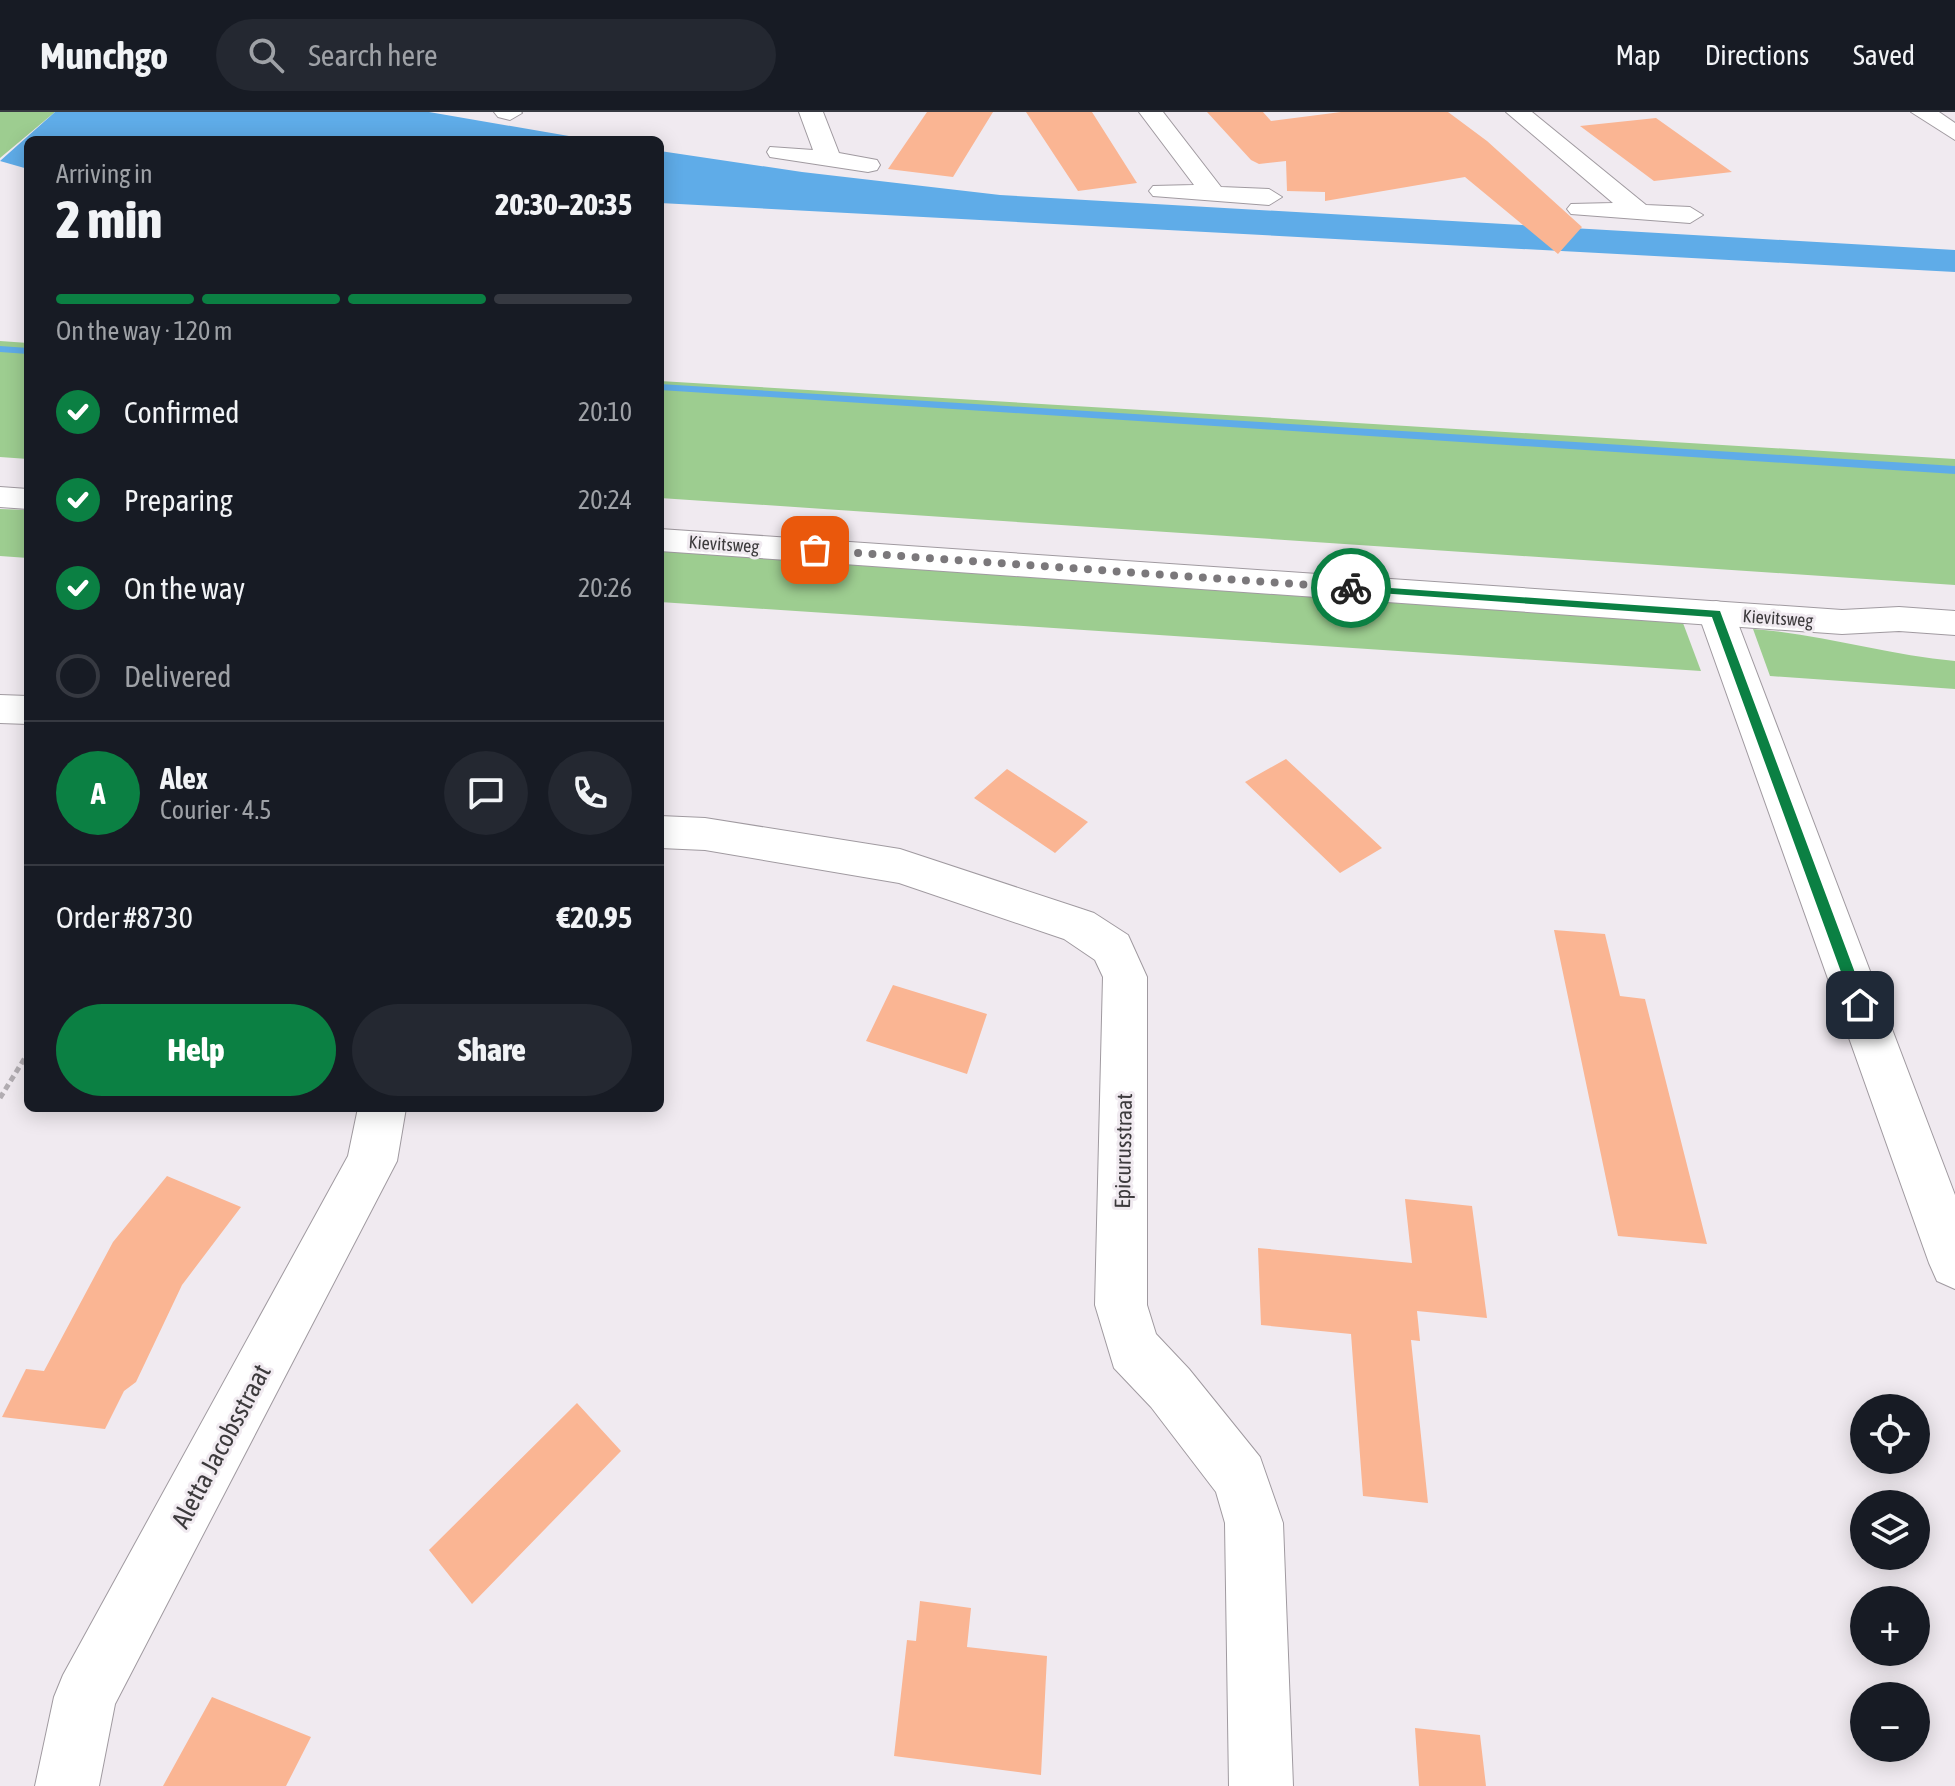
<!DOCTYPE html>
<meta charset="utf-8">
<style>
body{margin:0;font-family:"Asap Condensed",sans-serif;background:#242831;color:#f1f3f6;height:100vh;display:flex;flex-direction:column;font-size:30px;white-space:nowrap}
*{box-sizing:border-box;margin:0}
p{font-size:26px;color:#9ea1a6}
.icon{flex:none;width:44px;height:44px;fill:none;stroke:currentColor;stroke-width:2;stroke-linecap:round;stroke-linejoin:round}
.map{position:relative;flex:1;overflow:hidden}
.drawer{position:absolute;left:24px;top:24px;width:640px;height:976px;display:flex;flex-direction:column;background:#171b24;border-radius:12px;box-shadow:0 4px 20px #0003}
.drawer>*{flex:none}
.buttons{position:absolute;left:1850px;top:1282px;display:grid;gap:16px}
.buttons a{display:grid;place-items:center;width:80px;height:80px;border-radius:50%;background:#171b24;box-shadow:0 4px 20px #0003;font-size:40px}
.pin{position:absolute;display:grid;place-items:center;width:68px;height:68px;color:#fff;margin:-34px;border-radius:16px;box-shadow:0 4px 12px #0006}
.courier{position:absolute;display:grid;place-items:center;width:80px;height:80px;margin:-40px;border:6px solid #0b8043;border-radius:50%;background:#fff;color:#222;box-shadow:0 2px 10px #0007}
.headline em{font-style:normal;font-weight:800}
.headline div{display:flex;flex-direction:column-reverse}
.headline{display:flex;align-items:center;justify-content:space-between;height:136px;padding:0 32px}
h1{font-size:52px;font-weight:800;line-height:60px}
.bar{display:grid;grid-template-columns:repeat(4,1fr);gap:12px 8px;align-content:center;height:96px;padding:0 32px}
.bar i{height:10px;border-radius:6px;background:#363941}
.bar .active{background:#0b8043}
.bar p{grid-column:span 4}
.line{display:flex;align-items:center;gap:20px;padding:0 32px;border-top:2px solid #363941}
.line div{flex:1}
.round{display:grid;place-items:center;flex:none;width:84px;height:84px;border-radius:42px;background:#242831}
ol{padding:0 32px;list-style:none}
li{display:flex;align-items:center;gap:24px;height:88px}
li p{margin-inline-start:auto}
li .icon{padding:8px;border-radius:50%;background:#0b8043;color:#fff;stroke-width:4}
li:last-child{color:#9ea1a6}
li i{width:44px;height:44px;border:4px solid #363941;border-radius:50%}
.button{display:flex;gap:16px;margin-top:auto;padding:16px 32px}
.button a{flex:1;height:92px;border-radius:48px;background:#0b8043;color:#fff;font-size:32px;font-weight:800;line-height:92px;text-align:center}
.button a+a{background:#242831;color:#f1f3f6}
header{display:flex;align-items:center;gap:48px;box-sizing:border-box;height:112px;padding:0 40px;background:#171b24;border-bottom:2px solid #363941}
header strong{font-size:38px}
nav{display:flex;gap:44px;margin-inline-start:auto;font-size:28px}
.search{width:560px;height:72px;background:#242831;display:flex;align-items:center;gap:20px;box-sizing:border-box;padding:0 28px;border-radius:44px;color:#9ea1a6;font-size:30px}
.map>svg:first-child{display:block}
</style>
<header>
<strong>Munchgo</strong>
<div class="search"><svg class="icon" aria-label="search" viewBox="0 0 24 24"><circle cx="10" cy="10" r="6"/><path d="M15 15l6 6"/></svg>Search here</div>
<nav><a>Map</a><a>Directions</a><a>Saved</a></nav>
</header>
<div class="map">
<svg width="1955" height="1674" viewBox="0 0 1955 1674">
<rect width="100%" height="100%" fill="#f0eaf0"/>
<path fill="#9dcd90" d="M0,0H55L0,46Z
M0,229L28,231V347L0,345Z
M660,269L1955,347V473L660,386Z
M0,397L28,398V446L0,444Z
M660,439L1683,511L1701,559L660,490Z
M1753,517C1821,522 1887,543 1955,549V577L1770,564Z"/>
<path fill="#5face8" d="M55,0H429L592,28H28V57L0,49Z
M660,39L802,60L1000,83L1955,138V160L660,91Z"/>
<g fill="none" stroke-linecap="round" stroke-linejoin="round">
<path fill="#5face8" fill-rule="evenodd" d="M0,234L28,236V242L0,240Z
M660,272L1955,354V362L660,278Z"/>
</g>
<path fill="#fab593" d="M927,0H993L953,65L888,57Z
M1026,0H1092L1137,71L1078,79Z
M1207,0H1263L1271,9L1341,0H1448L1487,29L1582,115L1558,142L1465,65L1325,89V80L1287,79L1286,49L1259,52L1251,48Z
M1656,6L1732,60L1654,69L1580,14Z
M1286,647L1382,736L1340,761L1245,670Z
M1007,657L1088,710L1055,741L974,686Z
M1554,818L1605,822L1620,884L1645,887L1707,1132L1618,1124Z
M893,873L987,902L967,962L866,929Z
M167,1064L241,1095L182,1173L136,1270L124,1279L105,1317L2,1305L26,1257L44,1259L113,1130Z
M1405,1087L1472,1094L1487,1206L1417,1199L1420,1229L1411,1228L1428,1391L1363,1384L1351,1222L1261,1213L1258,1136L1412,1151Z
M577,1291L621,1339L472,1492L429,1438Z
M920,1489L971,1496L967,1535L1047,1544L1041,1663L894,1644L907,1528L916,1529Z
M212,1585L311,1625L286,1674H163Z
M1415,1616L1480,1623L1486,1674H1419Z"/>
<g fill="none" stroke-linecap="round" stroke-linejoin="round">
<g stroke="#a09aa0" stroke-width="2">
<path id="minor" d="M494,0H521L522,1L510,8L498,5Z
M799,0H823L839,41L877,48L880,53L877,58L868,60L770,45L767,40L770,35L813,38Z
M1139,0H1163L1221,75L1269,77L1282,85L1269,93L1153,84L1149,79L1153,74L1194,73Z
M1506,0H1532L1646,93L1690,95L1703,103L1690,111L1571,102L1567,97L1571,92L1613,91Z
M1911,0H1939L1955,11V28Z
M1716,489L1729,492L1734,501L1955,1083V1177L1937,1169L1929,1151L1698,501L1703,492Z
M0,583L28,584V612L0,611Z
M660,704L705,706L900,737L1079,796L1094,801L1128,823L1147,865V1193L1156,1222L1189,1257L1260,1345L1283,1411L1293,1674H1229L1225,1411L1216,1380L1151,1295L1114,1256L1095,1193L1103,865L1095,848L1064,827L899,771L705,738L660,736Z
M358,996H406L397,1049L115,1592L99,1674H35L54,1585L63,1563L348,1044Z"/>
</g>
<g stroke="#a09aa0" stroke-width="2">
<path id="tertiary" d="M0,375L28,377V397L0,395Z
M660,417L1842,498L1899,495L1955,499V523L1899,519L1842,522L660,439Z"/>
</g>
<path stroke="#b2adb2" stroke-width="5" stroke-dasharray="6 4" stroke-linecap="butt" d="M0,986L28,941"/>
<use href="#minor" fill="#fff" fill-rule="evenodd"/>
<use href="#tertiary" fill="#fff" fill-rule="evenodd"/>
</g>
<path fill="#0b8043" d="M1347,473L1720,499L1867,893L1865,897L1860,899L1853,893L1712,505L1351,479Z"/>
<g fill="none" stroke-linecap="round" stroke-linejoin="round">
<path stroke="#7b787b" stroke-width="8" stroke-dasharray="0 14.4" d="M815,438L1351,476"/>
</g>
<g text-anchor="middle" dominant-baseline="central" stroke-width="6" stroke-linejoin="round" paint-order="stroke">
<g font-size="18" fill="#3c3a3c" stroke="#f0eaf0">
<text transform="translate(724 432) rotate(4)">Kievitsweg</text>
<text transform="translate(1778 506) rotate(4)">Kievitsweg</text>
</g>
<g font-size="22" fill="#3c3a3c" stroke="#f0eaf0">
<text transform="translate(1123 1039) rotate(-89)">Epicurusstraat</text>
</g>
<g font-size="26" fill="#3c3a3c" stroke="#f0eaf0">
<text transform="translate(221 1334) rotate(-62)">Aletta Jacobsstraat</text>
</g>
</g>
</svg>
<div class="buttons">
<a><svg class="icon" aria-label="locate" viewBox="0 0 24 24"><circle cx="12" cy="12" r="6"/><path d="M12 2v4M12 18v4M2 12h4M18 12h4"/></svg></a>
<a><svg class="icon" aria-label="layers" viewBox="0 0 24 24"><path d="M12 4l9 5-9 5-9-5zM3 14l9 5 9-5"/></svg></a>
<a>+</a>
<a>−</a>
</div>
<div class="pin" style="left:815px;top:438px;background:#ea580c"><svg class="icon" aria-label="bag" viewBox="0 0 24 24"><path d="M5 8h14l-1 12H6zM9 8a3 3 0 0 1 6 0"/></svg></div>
<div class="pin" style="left:1860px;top:893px;background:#1f2937"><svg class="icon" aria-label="home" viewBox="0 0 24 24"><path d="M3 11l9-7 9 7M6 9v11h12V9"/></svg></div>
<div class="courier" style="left:1351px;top:476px"><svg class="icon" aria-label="bike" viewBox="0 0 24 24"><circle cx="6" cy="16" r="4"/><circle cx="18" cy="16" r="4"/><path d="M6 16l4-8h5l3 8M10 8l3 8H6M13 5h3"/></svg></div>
<section class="drawer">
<div class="headline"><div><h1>2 min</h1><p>Arriving in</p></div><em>20:30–20:35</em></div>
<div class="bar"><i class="active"></i><i class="active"></i><i class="active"></i><i></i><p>On the way · 120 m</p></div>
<ol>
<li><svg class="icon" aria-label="check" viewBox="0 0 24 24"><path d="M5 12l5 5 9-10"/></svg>Confirmed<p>20:10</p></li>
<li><svg class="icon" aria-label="check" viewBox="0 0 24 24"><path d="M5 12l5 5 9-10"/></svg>Preparing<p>20:24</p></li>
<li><svg class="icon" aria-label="check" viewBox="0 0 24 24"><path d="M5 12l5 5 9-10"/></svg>On the way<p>20:26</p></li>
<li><i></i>Delivered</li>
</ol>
<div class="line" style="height:144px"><b class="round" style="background:#0b8043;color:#fff">A</b><div><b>Alex</b><p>Courier · 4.5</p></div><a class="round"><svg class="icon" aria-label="chat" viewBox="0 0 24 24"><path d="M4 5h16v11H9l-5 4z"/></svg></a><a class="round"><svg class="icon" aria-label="phone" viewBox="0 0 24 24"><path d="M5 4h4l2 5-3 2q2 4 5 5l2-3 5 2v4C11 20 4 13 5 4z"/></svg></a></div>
<div class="line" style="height:104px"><div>Order #8730</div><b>€20.95</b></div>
<div class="button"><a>Help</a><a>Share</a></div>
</section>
</div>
